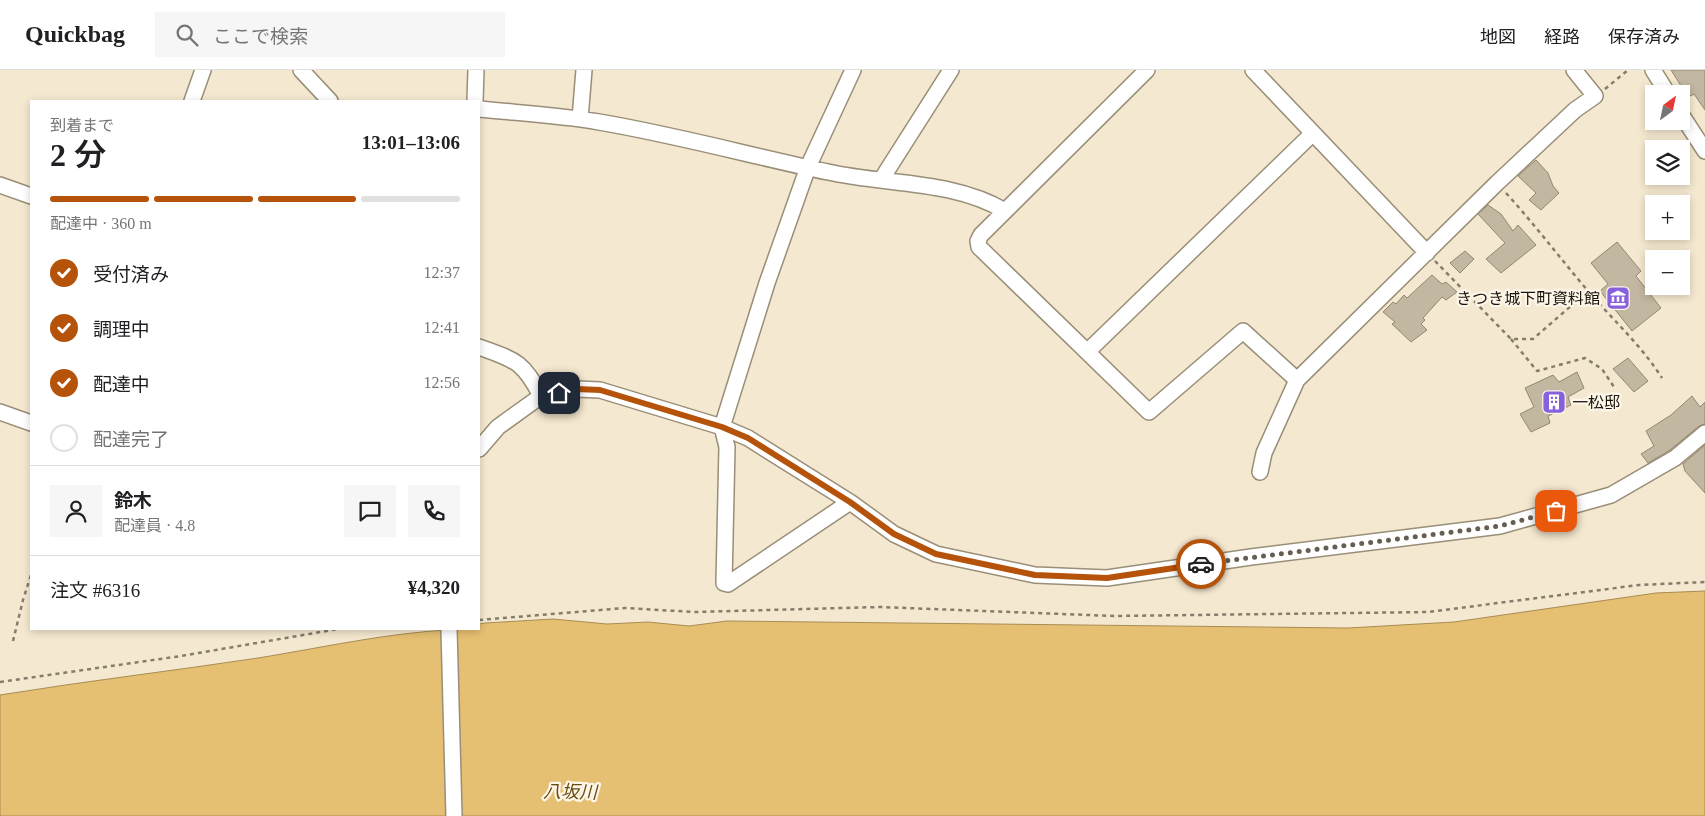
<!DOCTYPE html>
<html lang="ja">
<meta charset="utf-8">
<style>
body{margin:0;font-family:"Times New Roman","Noto Sans JP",serif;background:#f6f6f6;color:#202124;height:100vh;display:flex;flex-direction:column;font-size:19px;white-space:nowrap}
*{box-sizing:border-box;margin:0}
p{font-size:16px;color:#757577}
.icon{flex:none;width:28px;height:28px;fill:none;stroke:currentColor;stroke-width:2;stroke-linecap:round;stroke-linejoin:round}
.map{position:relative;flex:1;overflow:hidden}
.panel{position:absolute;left:30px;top:30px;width:450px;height:530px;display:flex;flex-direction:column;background:#fff;border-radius:0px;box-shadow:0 2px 8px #0003}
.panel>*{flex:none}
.needle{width:32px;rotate:33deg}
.buttons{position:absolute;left:1645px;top:15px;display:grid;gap:10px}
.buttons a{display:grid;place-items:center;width:45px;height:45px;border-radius:0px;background:#fff;box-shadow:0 2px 8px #0003;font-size:25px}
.pin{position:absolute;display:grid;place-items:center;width:42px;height:42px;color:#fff;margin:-21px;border-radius:10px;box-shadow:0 2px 8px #0006}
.courier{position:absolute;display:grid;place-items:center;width:50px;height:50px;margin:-25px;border:4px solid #b45309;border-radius:50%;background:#fff;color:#222;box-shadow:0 1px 6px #0007}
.summary em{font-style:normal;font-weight:600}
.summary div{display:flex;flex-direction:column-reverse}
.summary{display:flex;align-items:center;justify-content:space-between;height:85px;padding:0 20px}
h1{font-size:32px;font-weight:600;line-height:38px}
.bar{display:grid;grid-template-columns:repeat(4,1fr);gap:8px 5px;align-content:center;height:60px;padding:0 20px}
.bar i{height:6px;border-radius:4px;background:#e0e0e0}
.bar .current{background:#b45309}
.bar p{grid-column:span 4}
.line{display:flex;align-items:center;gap:12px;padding:0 20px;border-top:1px solid #e0e0e0}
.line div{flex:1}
.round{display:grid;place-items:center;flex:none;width:52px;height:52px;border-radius:0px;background:#f6f6f6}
ol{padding:0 20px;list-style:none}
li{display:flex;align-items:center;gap:15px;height:55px}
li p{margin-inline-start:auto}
li .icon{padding:5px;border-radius:50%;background:#b45309;color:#fff;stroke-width:4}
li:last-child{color:#757577}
li i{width:28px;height:28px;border:2px solid #e0e0e0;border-radius:50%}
header{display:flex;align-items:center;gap:30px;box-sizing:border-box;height:70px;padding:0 25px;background:#fff;border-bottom:1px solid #e0e0e0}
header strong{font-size:24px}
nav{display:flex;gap:28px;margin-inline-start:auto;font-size:18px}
.search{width:350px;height:45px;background:#f6f6f6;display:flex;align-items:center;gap:12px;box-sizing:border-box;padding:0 18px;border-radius:0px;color:#757577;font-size:19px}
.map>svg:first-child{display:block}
</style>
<header>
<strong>Quickbag</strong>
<div class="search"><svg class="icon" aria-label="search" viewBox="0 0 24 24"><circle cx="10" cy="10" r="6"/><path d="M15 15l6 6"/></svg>ここで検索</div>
<nav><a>地図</a><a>経路</a><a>保存済み</a></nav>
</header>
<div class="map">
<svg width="1705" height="746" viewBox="0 0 1705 746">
<rect width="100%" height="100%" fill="#f5e8d0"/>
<path fill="#e5bf72" stroke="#a88c54" d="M1705,521V746H0V625C86,611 172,601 258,588C332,576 404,559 479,559V554L485,553L553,549L607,554L648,552L689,556L727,551L1348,558L1454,552L1656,523Z"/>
<path fill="#c2b7a0" stroke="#928771" d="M1671,0H1705V40L1694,24L1688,27Z
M1536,90L1548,103L1553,116L1559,123L1541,140L1529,130L1536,123L1518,106Z
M1488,135L1501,144L1513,161L1518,155L1536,175L1501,203L1486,189L1505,173L1478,144Z
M1617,172L1641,201L1636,206L1661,238L1632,261L1600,221L1608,214L1591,193Z
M1465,181L1474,189L1460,203L1450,193Z
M1432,205L1442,214L1446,212L1457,222L1446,230L1442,227L1423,248L1425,250L1421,254L1427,260L1411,272L1392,254L1395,252L1383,242L1393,232L1396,234L1404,225L1407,228Z
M1628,288L1648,311L1634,322L1613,299Z
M1577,302L1584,318L1568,327L1571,335L1548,346L1550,353L1531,362L1520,344L1534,337L1525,318L1553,305L1559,312Z
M1692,326L1700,337L1705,332V354L1699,356L1670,380L1648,393L1641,384L1654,376L1646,361L1671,345Z
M1705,375V423L1685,401L1683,394Z"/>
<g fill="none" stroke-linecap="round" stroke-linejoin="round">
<g stroke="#998e77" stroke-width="18">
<path id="minor" d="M301,0L330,31
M1147,0L981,165L978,171L979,177L1149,342L1243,261L1297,310
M1253,0L1427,183
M1653,0L1668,24
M192,31L203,0
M475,31L476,0
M479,39C519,43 559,45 599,52C676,65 752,86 828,102C886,115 953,110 1005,141
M1681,44L1705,81
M580,49L584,0
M881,110L951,0
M0,115L31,126
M479,277C515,290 523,291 541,326
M1087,282L1312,64
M0,342L31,353
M479,379L498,357L541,326L577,319L600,320L722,357L748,368L850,432L894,464L936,484L1035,505L1107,508L1251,487L1500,456L1611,425L1675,388L1705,363
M1260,402L1264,383L1297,310L1497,113L1575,40L1595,26L1574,0
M850,432L728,514L724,513L727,377L722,357L767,213L808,97L853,0
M449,559L454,746"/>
</g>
<path stroke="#847c6c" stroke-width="2.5" stroke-dasharray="4 4" stroke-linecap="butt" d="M1605,19L1628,0
M1506,123C1535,155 1560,188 1588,221C1613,250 1641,275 1662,308
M1435,191L1511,269H1533L1588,221
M1511,269L1537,301L1585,288L1602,299L1614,317
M479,550L625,538L694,542L880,537L1114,546L1428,542L1639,515L1705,512
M13,571L23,530L31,505
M0,612L181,586L338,559"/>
<use href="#minor" stroke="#fff" stroke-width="15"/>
</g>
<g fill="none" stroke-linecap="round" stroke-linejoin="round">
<path stroke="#665f51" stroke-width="5" stroke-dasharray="0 9" d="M1201,494L1500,456L1556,441"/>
<path stroke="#b45309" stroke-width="6" d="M559,323L577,319L600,320L722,357L748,368L850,432L894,464L936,484L1035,505L1107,508L1201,494"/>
</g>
<defs>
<g id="museum-square" transform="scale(1.25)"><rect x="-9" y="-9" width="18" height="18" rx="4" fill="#8761dc" stroke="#fef6e8"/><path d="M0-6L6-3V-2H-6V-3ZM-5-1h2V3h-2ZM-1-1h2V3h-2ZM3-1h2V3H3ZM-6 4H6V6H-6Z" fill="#fff"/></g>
<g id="building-square" transform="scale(1.25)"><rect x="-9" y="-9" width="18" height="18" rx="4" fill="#8761dc" stroke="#fef6e8"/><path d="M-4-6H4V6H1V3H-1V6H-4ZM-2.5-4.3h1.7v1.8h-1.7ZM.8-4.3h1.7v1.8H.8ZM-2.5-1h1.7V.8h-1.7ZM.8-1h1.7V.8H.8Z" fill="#fff"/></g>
</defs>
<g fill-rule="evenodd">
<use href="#museum-square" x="1618" y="228"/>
<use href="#building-square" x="1554" y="332"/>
</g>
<g text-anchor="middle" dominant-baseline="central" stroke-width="4.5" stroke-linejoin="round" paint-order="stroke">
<g font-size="16" fill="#19150d" stroke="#fef6e8" text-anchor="end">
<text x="1600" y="228">きつき城下町資料館</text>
<text x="1572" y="332" text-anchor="start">一松邸</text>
</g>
<g font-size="18" font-style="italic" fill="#664d11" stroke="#fef6e8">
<text transform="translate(570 722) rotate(1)">八坂川</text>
</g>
</g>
</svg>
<div class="buttons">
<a><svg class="needle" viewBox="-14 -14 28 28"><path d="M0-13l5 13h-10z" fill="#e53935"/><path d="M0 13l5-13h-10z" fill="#757577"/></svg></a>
<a><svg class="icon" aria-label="layers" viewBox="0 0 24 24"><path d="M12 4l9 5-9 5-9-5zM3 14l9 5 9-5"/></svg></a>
<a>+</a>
<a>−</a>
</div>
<div class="pin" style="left:1556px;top:441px;background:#ea580c"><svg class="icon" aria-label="bag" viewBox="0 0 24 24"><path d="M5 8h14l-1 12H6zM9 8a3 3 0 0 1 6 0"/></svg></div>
<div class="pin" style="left:559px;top:323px;background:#1f2937"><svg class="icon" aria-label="home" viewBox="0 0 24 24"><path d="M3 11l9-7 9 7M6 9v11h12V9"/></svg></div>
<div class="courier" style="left:1201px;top:494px"><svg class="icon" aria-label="car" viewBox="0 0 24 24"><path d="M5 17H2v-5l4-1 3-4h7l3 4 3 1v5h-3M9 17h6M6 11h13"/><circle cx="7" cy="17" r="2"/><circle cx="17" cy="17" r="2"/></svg></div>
<section class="panel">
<div class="summary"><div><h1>2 分</h1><p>到着まで</p></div><em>13:01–13:06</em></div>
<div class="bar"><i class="current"></i><i class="current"></i><i class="current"></i><i></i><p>配達中 · 360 m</p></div>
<ol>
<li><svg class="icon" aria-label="check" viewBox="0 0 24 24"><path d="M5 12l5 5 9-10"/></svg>受付済み<p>12:37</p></li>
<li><svg class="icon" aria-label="check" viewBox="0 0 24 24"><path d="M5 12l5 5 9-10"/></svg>調理中<p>12:41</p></li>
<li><svg class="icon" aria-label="check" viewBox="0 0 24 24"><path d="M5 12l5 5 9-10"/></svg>配達中<p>12:56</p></li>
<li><i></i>配達完了</li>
</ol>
<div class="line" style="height:90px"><a class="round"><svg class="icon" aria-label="person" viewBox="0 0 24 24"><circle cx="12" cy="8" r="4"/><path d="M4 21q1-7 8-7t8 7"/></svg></a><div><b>鈴木</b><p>配達員 · 4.8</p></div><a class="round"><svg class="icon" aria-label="chat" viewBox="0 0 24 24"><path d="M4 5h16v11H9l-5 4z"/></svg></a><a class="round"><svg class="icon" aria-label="phone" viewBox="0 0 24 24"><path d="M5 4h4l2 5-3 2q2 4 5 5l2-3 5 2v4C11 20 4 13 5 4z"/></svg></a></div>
<div class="line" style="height:65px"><div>注文 #6316</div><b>¥4,320</b></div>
</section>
</div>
